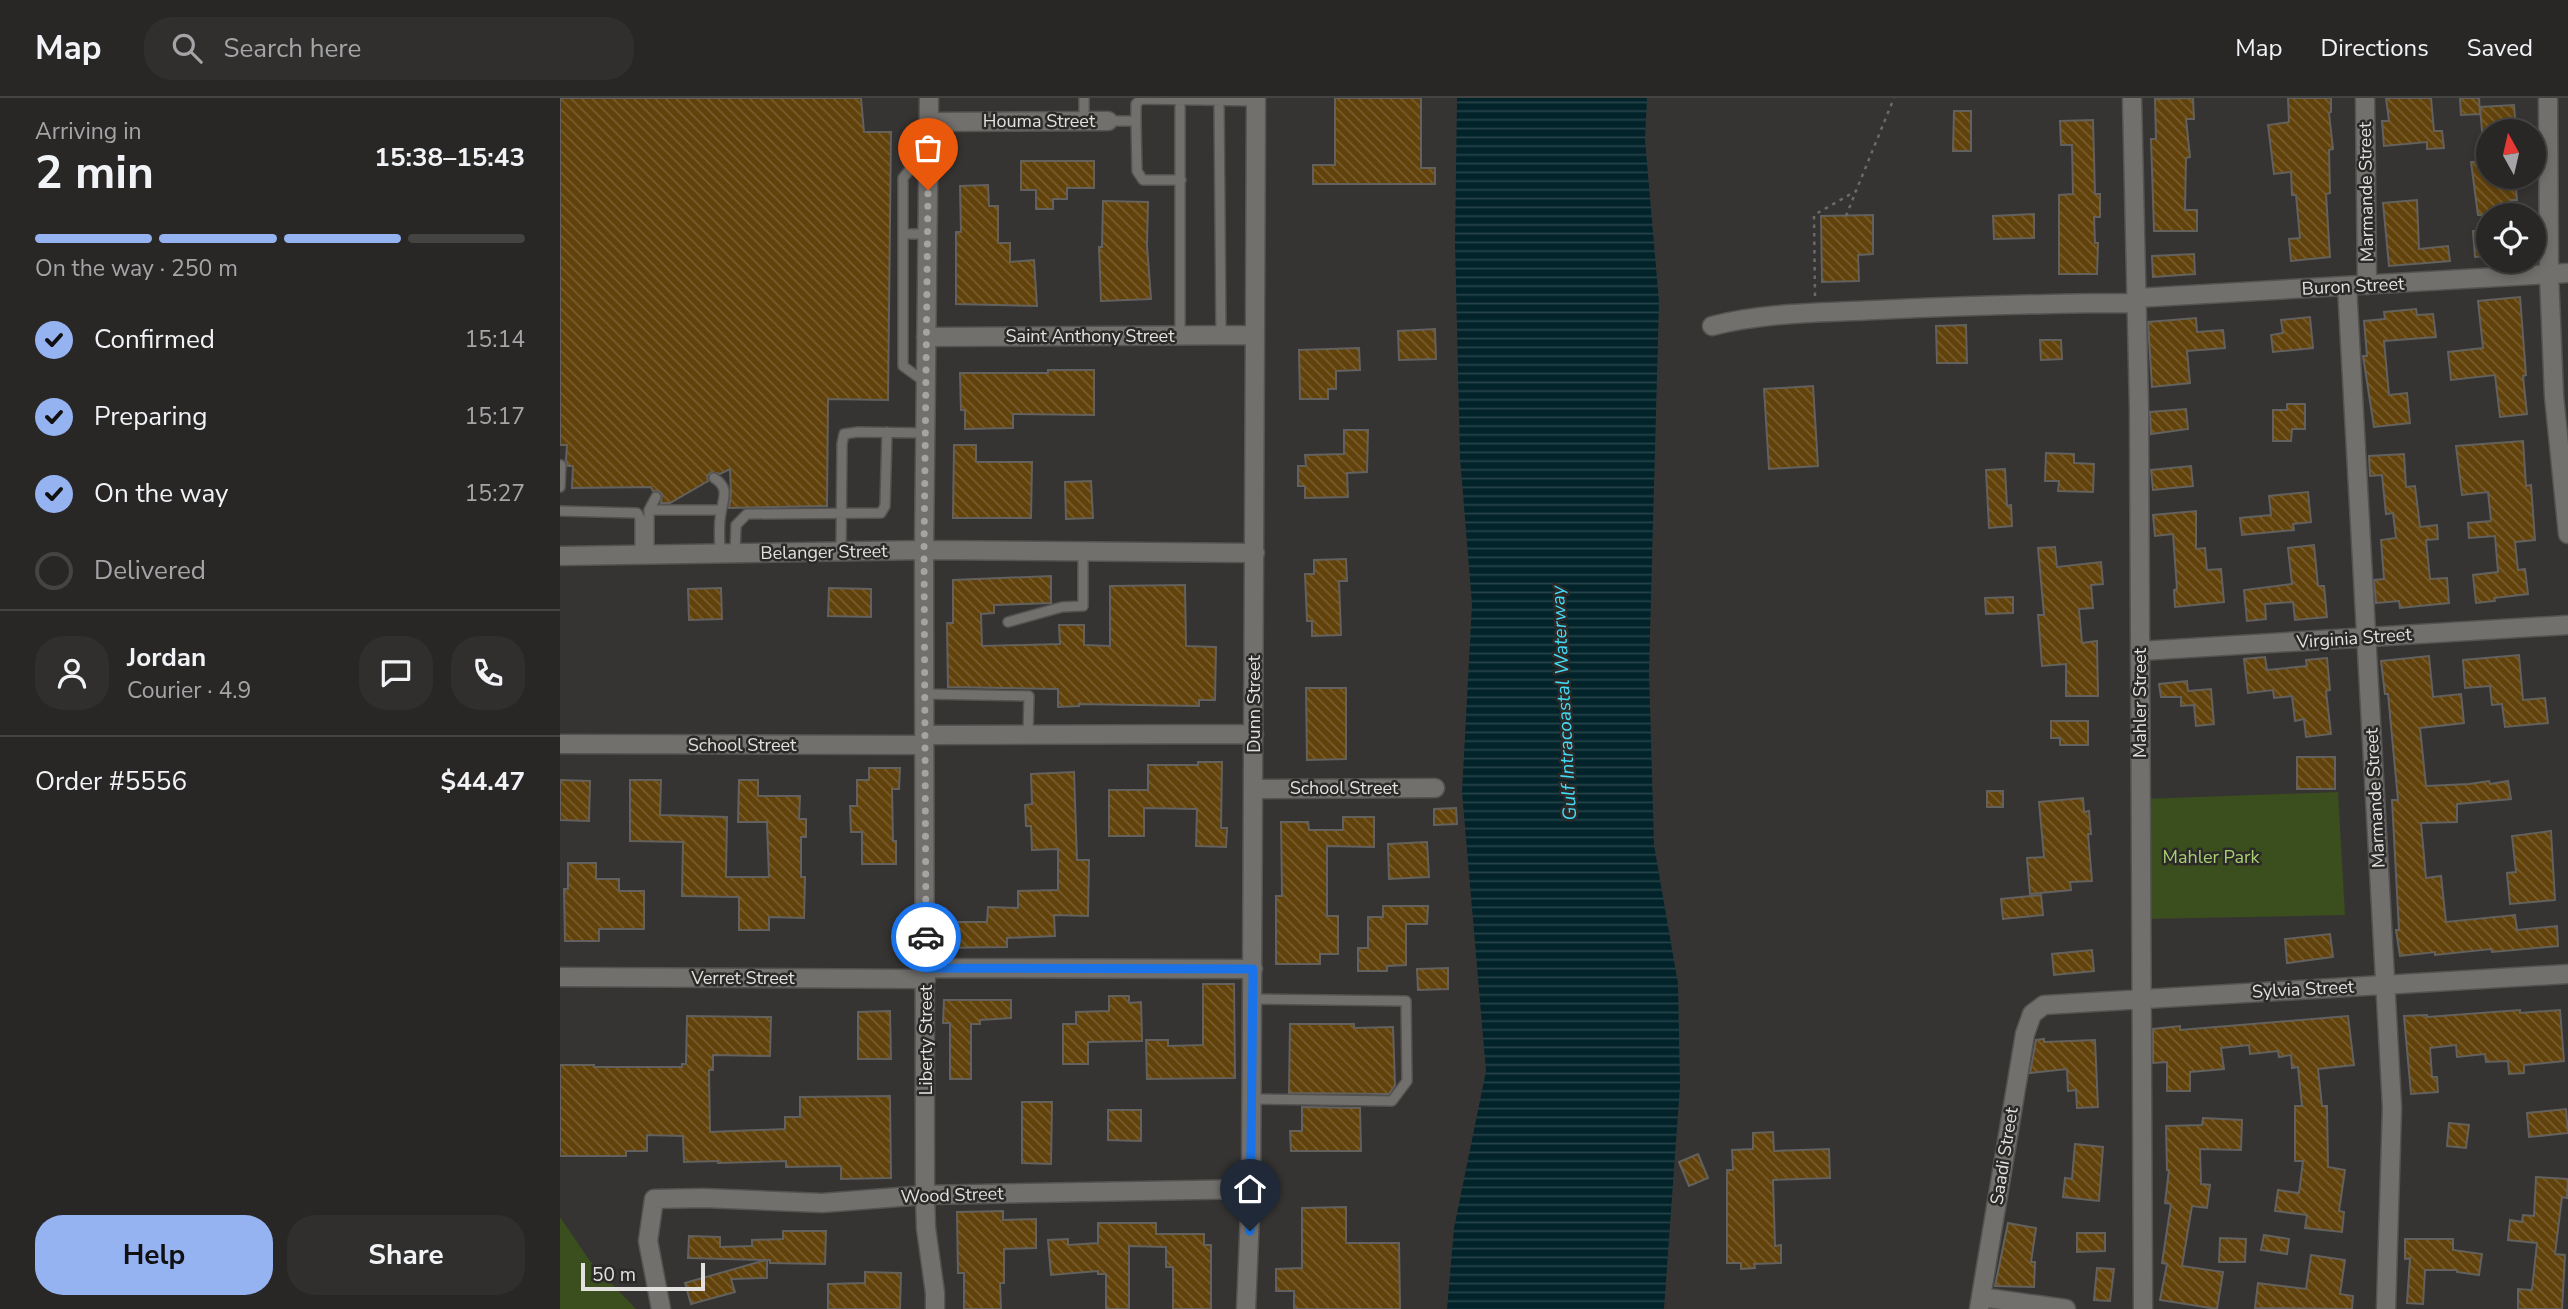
<!DOCTYPE html>
<meta charset="utf-8">
<style>
body{margin:0;font-family:"Nunito Sans",sans-serif;background:#302f2e;color:#f1f3f6;height:100vh;display:flex;flex-direction:column;font-size:26px;white-space:nowrap}
*{box-sizing:border-box;margin:0}
p{font-size:23px;color:#a5a5a7}
.icon{flex:none;width:38px;height:38px;fill:none;stroke:currentColor;stroke-width:2;stroke-linecap:round;stroke-linejoin:round}
.map{position:relative;flex:1;overflow:hidden}
.details{display:flex;flex-direction:column;background:#282726;width:560px}
.details>*{flex:none}
.needle{width:46px;rotate:352deg}
.controls{position:absolute;left:1916px;top:21px;display:grid;gap:14px}
.controls a{display:grid;place-items:center;width:70px;height:70px;border-radius:50%;background:#282726;box-shadow:0 4px 10px #0003,0 0 0 2px #444443;font-size:35px}
.scale{position:absolute;left:21px;bottom:18px;width:124px;box-sizing:border-box;padding-left:7px;border:4px solid #e3e1e0;border-top:0;font-size:19px;line-height:24px;white-space:nowrap;color:#e3e1e0;-webkit-text-stroke:5px #2c2a28;paint-order:stroke}
.pin{position:absolute;display:grid;place-items:center;width:60px;height:60px;color:#fff;margin:-72px -30px;border-radius:50% 50% 50% 0;rotate:-45deg;box-shadow:0 0 7px #0007}
.pin .icon{rotate:45deg}
.courier{position:absolute;display:grid;place-items:center;width:70px;height:70px;margin:-35px;border:5px solid #1a73e8;border-radius:50%;background:#fff;color:#222;box-shadow:0 2px 9px #0007}
.overview em{font-style:normal;font-weight:700}
.overview div{display:flex;flex-direction:column-reverse}
.overview{display:flex;align-items:center;justify-content:space-between;height:119px;padding:0 35px}
h1{font-size:46px;font-weight:700;line-height:52px}
.bar{display:grid;grid-template-columns:repeat(4,1fr);gap:10px 7px;align-content:center;height:84px;padding:0 35px}
.bar i{height:9px;border-radius:5px;background:#444443}
.bar .selected{background:#95b2f1}
.bar p{grid-column:span 4}
.line{display:flex;align-items:center;gap:18px;padding:0 35px;border-top:2px solid #444443}
.line div{flex:1}
.round{display:grid;place-items:center;flex:none;width:74px;height:74px;border-radius:28px;background:#302f2e}
ol{padding:0 35px;list-style:none}
li{display:flex;align-items:center;gap:21px;height:77px}
li p{margin-inline-start:auto}
li .icon{padding:7px;border-radius:50%;background:#95b2f1;color:#111;stroke-width:4}
li:last-child{color:#a5a5a7}
li i{width:38px;height:38px;border:4px solid #444443;border-radius:50%}
.button{display:flex;gap:14px;margin-top:auto;padding:14px 35px}
.button a{flex:1;height:80px;border-radius:28px;background:#95b2f1;color:#111;font-size:28px;font-weight:700;line-height:80px;text-align:center}
.button a+a{background:#302f2e;color:#f1f3f6}
header{display:flex;align-items:center;gap:42px;box-sizing:border-box;height:98px;padding:0 35px;background:#282726;border-bottom:2px solid #444443}
header strong{font-size:33px}
nav{display:flex;gap:38px;margin-inline-start:auto;font-size:24px}
.search{width:490px;height:63px;background:#302f2e;display:flex;align-items:center;gap:18px;box-sizing:border-box;padding:0 24px;border-radius:28px;color:#a5a5a7;font-size:26px}
main{display:flex;flex:1;min-height:0}
.map>svg:first-child{display:block}
</style>
<header>
<strong>Map</strong>
<div class="search"><svg class="icon" aria-label="search" viewBox="0 0 24 24"><circle cx="10" cy="10" r="6"/><path d="M15 15l6 6"/></svg>Search here</div>
<nav><a>Map</a><a>Directions</a><a>Saved</a></nav>
</header>
<main>
<section class="details">
<div class="overview"><div><h1>2 min</h1><p>Arriving in</p></div><em>15:38–15:43</em></div>
<div class="bar"><i class="selected"></i><i class="selected"></i><i class="selected"></i><i></i><p>On the way · 250 m</p></div>
<ol>
<li><svg class="icon" aria-label="check" viewBox="0 0 24 24"><path d="M5 12l5 5 9-10"/></svg>Confirmed<p>15:14</p></li>
<li><svg class="icon" aria-label="check" viewBox="0 0 24 24"><path d="M5 12l5 5 9-10"/></svg>Preparing<p>15:17</p></li>
<li><svg class="icon" aria-label="check" viewBox="0 0 24 24"><path d="M5 12l5 5 9-10"/></svg>On the way<p>15:27</p></li>
<li><i></i>Delivered</li>
</ol>
<div class="line" style="height:126px"><a class="round"><svg class="icon" aria-label="person" viewBox="0 0 24 24"><circle cx="12" cy="8" r="4"/><path d="M4 21q1-7 8-7t8 7"/></svg></a><div><b>Jordan</b><p>Courier · 4.9</p></div><a class="round"><svg class="icon" aria-label="chat" viewBox="0 0 24 24"><path d="M4 5h16v11H9l-5 4z"/></svg></a><a class="round"><svg class="icon" aria-label="phone" viewBox="0 0 24 24"><path d="M5 4h4l2 5-3 2q2 4 5 5l2-3 5 2v4C11 20 4 13 5 4z"/></svg></a></div>
<div class="line" style="height:91px"><div>Order #5556</div><b>$44.47</b></div>
<div class="button"><a>Help</a><a>Share</a></div>
</section>
<div class="map">
<svg width="2008" height="1211" viewBox="0 0 2008 1211">
<defs>
<pattern id="water-rules" width="6" height="5" patternUnits="userSpaceOnUse" patternTransform="scale(1.75)"><rect width="6" height="5" fill="#012329"/><path d="M0 2.5h6" fill="none" stroke="#264348"/></pattern>
<pattern id="building-back-hatch" width="6" height="6" patternUnits="userSpaceOnUse" patternTransform="scale(1.75)"><rect width="6" height="6" fill="#62420b"/><path d="M-1 5l2 2M0 0l6 6M5-1l2 2" fill="none" stroke="#785d2e"/></pattern>
</defs>
<rect width="100%" height="100%" fill="#363432"/>
<path fill="#3b4e1d" d="M1778,694L1785,817L1584,821V701Z
M0,1119L30,1163L76,1211H0Z"/>
<path fill="url(#water-rules)" d="M897,0H1087L1085,42L1099,204L1089,573L1094,747L1118,886L1120,987L1104,1211H887L894,1130L926,973L902,694L912,506L900,359L895,146Z"/>
<path fill="url(#building-back-hatch)" stroke="#63615e" stroke-width="2" d="M0,0H301L304,34H331L328,302L268,301L267,408L169,410L171,396L170,371L160,376L151,374L147,378L148,383L110,405H101L102,396L99,393H93L91,389L12,390L13,368H8L6,362L7,347H0Z
M775,0H861V70H875V86H753V67H775Z
M1633,0L1634,21H1626L1630,59L1626,60L1625,112H1637V133H1594L1591,41H1596L1595,1Z
M1728,0H1771V14L1769,15L1773,51L1769,52L1770,95L1766,96L1770,159L1731,163L1729,141L1740,140L1736,97H1732L1731,74L1714,76L1708,27L1729,24Z
M1826,0H1871L1874,33H1882L1884,50L1867,51V44L1824,48L1822,23H1829Z
M1900,0H1919L1920,16L1901,17Z
M1954,7L1956,33H1922L1920,9Z
M1394,13H1411V53H1393Z
M1533,22L1535,96H1540V119H1534L1535,145H1538L1537,176H1499V97L1513,96L1512,47H1501L1500,23Z
M1928,62V79H1955L1957,102H1951L1953,117H1918L1911,64Z
M461,63H534V90H507V101H493V111H476V92H461Z
M428,87L429,108H438V145H450V164L474,162L477,208L396,206V134H401L400,88Z
M1857,102L1859,151L1888,148L1890,163L1829,168L1823,105Z
M543,103L588,104L587,148L591,201L541,203L539,149H542Z
M1474,116V140L1434,141L1433,118Z
M1313,117V156L1298,157L1299,183L1262,184L1261,118Z
M1928,131V158L1915,159L1913,133Z
M1634,156L1635,176L1593,179L1592,158Z
M1960,199L1966,277L1963,278L1967,316L1940,319L1935,277L1891,282L1888,254L1923,250L1918,203Z
M1856,211L1857,217L1873,216L1876,239L1824,243L1829,297L1847,295L1850,325L1814,329L1803,258H1807L1804,223L1825,221L1824,214Z
M1750,219L1753,250L1713,254L1711,237L1723,235L1721,222Z
M1636,220L1637,234L1663,232L1665,250L1627,253L1630,285L1592,289L1588,224Z
M1406,227L1407,265H1377L1376,228Z
M875,231L876,261L839,262L838,233Z
M1480,242H1501L1502,261L1481,262Z
M799,250L800,272L776,273V291H768V301H740L739,252Z
M488,272H534V317L453,316V330L405,331V312H401L400,275H488Z
M1253,288L1258,368L1209,371L1204,291Z
M1727,306H1745V331H1732L1731,343H1713V312H1727Z
M1626,311L1628,331L1591,336L1590,314Z
M784,332H808L807,374L787,375L788,399L745,400V388H738V368H746L745,357L784,356Z
M1963,343L1966,388L1971,387L1975,442L1955,444L1958,472L1965,471L1968,496L1934,500L1935,503L1916,505L1913,477L1938,474L1935,438L1909,440L1908,425L1931,423L1928,394L1902,397L1896,348Z
M394,347H416V364H472L471,420H393Z
M1486,355L1514,356V365L1534,366L1533,394L1498,393L1499,383H1485Z
M1844,356L1846,389L1855,388L1860,429L1877,427L1878,441L1866,442L1870,481L1887,480L1889,505L1840,510L1839,503L1816,505L1814,482L1824,481L1821,442L1836,440L1833,415L1826,416L1822,377L1810,378L1809,358Z
M1631,368L1633,388L1593,392L1591,372Z
M1445,371L1447,408L1451,407L1452,428L1429,430L1426,372Z
M531,383L533,420L506,421L505,384Z
M1748,394L1751,424L1733,426L1734,432L1682,437L1680,420L1711,417L1709,398Z
M1636,413V451L1645,450L1647,472L1661,471L1664,504L1615,509L1614,492L1617,491L1613,436L1595,438L1593,417Z
M1754,447L1758,488H1764L1767,519L1735,522L1733,504L1705,506L1706,521L1687,523L1684,492L1732,486L1728,450Z
M1495,449L1497,469L1541,464L1543,486L1531,487L1533,510L1519,511L1522,545L1537,543L1538,598H1506V566L1482,568L1478,517H1484L1478,450Z
M786,461L787,483H779L781,537L752,538V523H747L745,476H754V462Z
M491,478V505L434,507V515L421,516L422,548L500,546L499,527H524V547L550,548V488L625,487L626,548L656,549L655,602H639V608L519,606V608L498,609V591L388,589L387,525H393V482Z
M161,490L162,521L129,522L128,491Z
M269,490L311,491V519L268,518Z
M1453,499V515L1426,516L1425,500Z
M1959,557L1963,602L1985,600L1988,625L1945,629L1942,606L1932,607L1930,588L1905,590L1903,562Z
M1869,558L1873,599L1901,596L1904,625L1860,630L1866,688L1909,686L1929,683L1930,686L1948,683L1951,701L1897,706V724L1861,725L1866,780L1881,778L1886,824L1955,817L1957,832L1997,828L1998,848L1932,854L1931,851L1875,857V854L1840,858L1836,832H1839L1832,702H1838L1828,596H1825L1821,563Z
M1705,559L1707,572L1747,568L1746,562L1767,560L1770,592L1766,593L1771,636L1746,639L1744,621L1735,623L1732,598L1714,600L1713,592L1688,595L1684,561Z
M1627,583L1628,593L1651,591L1654,626L1636,628L1634,607L1621,608V599H1601L1599,586Z
M746,590H786V661L747,662Z
M1491,623H1528V647H1500V640H1491Z
M1737,659H1775V691H1737Z
M638,664H662L661,730H667L666,749L636,748L637,711L584,710V738H549V692H588V667H638Z
M309,670H340L339,691H332L333,743H336V766H302V734H291L290,708H297V682H309Z
M514,674L517,762H529L528,818L494,817L495,838L447,840V849L379,850V824H427L428,809L458,810V793L498,792V751L472,752L471,728H466L465,707L472,706L471,676Z
M0,682L30,683L29,723L0,722Z
M70,682H101L100,717L167,719L166,779H209L207,724H178L179,682H198V698H240L239,721H246V739H241V779H245L244,820L209,819V832H179V799L122,798L123,744L70,743Z
M1427,693H1443V709H1427Z
M1523,700L1524,714L1529,713L1531,736H1528L1532,783L1510,784L1511,792L1470,796L1467,760L1484,759L1479,704Z
M896,710L897,726L874,727V711Z
M783,719H814V749L767,748V818H778V856H760V866H716V798H722L721,724H748L749,732H783Z
M1991,733L1995,802L1950,806L1947,775L1956,774L1952,738Z
M867,744L869,779L829,781L828,746Z
M8,765H36V781H59V793H84V831H39V843H5L4,791H8Z
M1481,797L1483,817L1443,821L1441,801Z
M823,808H868L867,826H846V867L827,868V873H798V850H808V819H823Z
M1770,836L1773,859L1727,865L1725,841Z
M1532,852L1534,873L1494,877L1492,856Z
M888,870V891L858,892L857,871Z
M643,886H674L675,980L587,981L586,942H608V948L643,947Z
M549,898H569V905L581,904L582,943L528,944V966H503V926H516V914L549,913Z
M384,902H451V920L420,922V926H411V981H390V925H383Z
M1960,912V915L2000,912L2004,963L1964,967V975L1949,976L1948,963L1926,964L1925,956L1897,959L1896,947L1870,950L1872,979H1877L1878,994L1851,996L1844,918L1867,917V919Z
M330,913L331,961H298V914Z
M127,918L211,919L210,958L153,957V972H149L150,1034L225,1031V1019H240V999L330,998L331,1080L281,1081V1068L226,1069V1063L158,1065V1063L124,1064L123,1038L87,1037V1053H66V1058H0V967H34V969H122V966H126Z
M1788,918L1794,967L1758,971L1762,1008H1767L1768,1069L1785,1072L1779,1113L1784,1114L1782,1134L1745,1130L1747,1117L1715,1113L1718,1092L1739,1095L1743,1063H1735V1008H1742L1738,969L1732,970L1731,957L1719,959L1718,953L1690,956L1689,947L1661,950L1664,971L1630,974V993H1607V964L1593,965V931L1620,928V932Z
M730,926H794V930L833,929L835,987L829,996L729,995Z
M1484,941V944L1535,942L1538,1009L1517,1010L1516,992L1508,993L1507,971L1470,975L1476,942Z
M462,1004H492L491,1066L462,1065Z
M742,1009L800,1010L801,1053H731L730,1033H742Z
M2006,1011L2008,1035L1969,1039L1967,1015Z
M548,1012H581V1043L548,1042Z
M1643,1020L1682,1022L1681,1052L1640,1051L1641,1086L1650,1087L1647,1110L1632,1108L1622,1168L1663,1174L1657,1211L1600,1202L1607,1166L1602,1165L1611,1106L1605,1105L1609,1072H1607L1606,1028L1642,1027Z
M1889,1025L1909,1027L1906,1050L1887,1048Z
M1213,1034L1214,1053L1269,1051L1270,1080L1213,1082L1215,1148L1221,1147V1165L1194,1166L1195,1170L1181,1171V1165H1167V1072H1173L1172,1052L1193,1051V1035Z
M1515,1046L1543,1049L1539,1103L1503,1099L1505,1080L1512,1081Z
M1138,1056L1148,1080L1129,1088L1119,1064Z
M1976,1079L2008,1081L2007,1100L2002,1099L1995,1156L2005,1157L2002,1211H1958V1191L1972,1192L1977,1145L1948,1142L1950,1122L1962,1124L1963,1117L1974,1118Z
M786,1109V1145H839L840,1211H734V1193H716V1171L742,1170V1110Z
M443,1113V1122L476,1121V1150L444,1151V1185H440L441,1211H404V1175H398L397,1114Z
M538,1125H596V1136H644V1147H651V1211H613V1169H606V1149L569,1148V1211H546V1176H538V1173L491,1177L488,1142L508,1141V1147L538,1145Z
M1448,1125L1476,1130L1471,1164H1475L1474,1189L1435,1188Z
M223,1133H266L265,1166L210,1165V1162H207V1180L171,1181L175,1194L131,1206L125,1185L206,1162L128,1160L129,1138L160,1139V1149L192,1148V1142L223,1141Z
M1517,1135H1545V1153L1517,1154Z
M1704,1137L1729,1141L1727,1156L1701,1152Z
M1660,1140L1686,1141L1685,1164H1659Z
M1845,1141H1893V1152L1922,1156L1919,1177L1897,1174V1172H1865L1863,1206L1847,1205L1850,1160L1845,1161Z
M1751,1157L1785,1162L1780,1196L1793,1198L1792,1211L1695,1210L1698,1185L1746,1191Z
M1537,1170L1554,1171L1550,1203L1534,1202Z
M305,1174L341,1175L340,1211H268V1186L305,1185Z"/>
<g fill="none" stroke-linecap="round" stroke-linejoin="round">
<g stroke="#545351" stroke-width="12">
<path id="lane" d="M524,0V23
M620,2V238
M659,2L661,238
M548,23H576L577,73L583,82H621
M576,23V6L581,1L696,3
M343,136V80L365,52
M365,284L343,268V136H367
M154,380C170,390 163,400 161,415C158,428 160,443 160,456
M0,389L1,367
M89,412H161
M0,413L77,415L80,420V457
M281,454L282,346L284,336L298,334L365,335
M175,455L176,427L187,416L321,415L325,408L327,334
M89,457V412L96,399
M448,524L502,509L523,508V454
M364,596L469,598L468,637
M691,1001L832,1003L847,983L846,903L692,901"/>
</g>
<g stroke="#545351" stroke-width="21">
<path id="street" d="M369,0L364,452L365,1097L366,1130L375,1195V1211
M1572,0L1579,312L1583,1211
M1805,0L1807,187
M1988,0L1989,176L1994,298L2008,436
M368,24L548,23
M1787,188L1832,1009L1826,1211
M1577,200L2008,175
M1152,228C1206,214 1261,215 1316,212C1403,208 1490,205 1578,205
M366,239L694,237
M0,458L364,452L695,455
M1580,553L2008,527
M365,637L694,636
M0,646L364,647
M693,691L875,690
M366,870L693,871
M0,879L366,881
M1421,1199L1506,1211
M101,1211L88,1143L94,1101L144,1100L262,1105L365,1097L691,1091
M686,1211L691,1091L692,901L696,0
M1419,1211L1465,936L1472,916L1484,907L2008,876"/>
</g>
<path stroke="#6c6a69" stroke-width="2.5" stroke-dasharray="3.5 5" stroke-linecap="butt" d="M1286,118L1296,93
M1255,198L1254,117L1296,93L1334,0"/>
<use href="#lane" stroke="#72706d" stroke-width="9"/>
<use href="#street" stroke="#72706d" stroke-width="18"/>
</g>
<g fill="none" stroke-linecap="round" stroke-linejoin="round">
<path stroke="#a6a4a3" stroke-width="7" stroke-dasharray="0 12.6" d="M366,839L364,453L368,92"/>
<path stroke="#1a73e8" stroke-width="9" d="M366,839V870L693,871L690,1133"/>
</g>
<g text-anchor="middle" dominant-baseline="central" stroke-width="5" stroke-linejoin="round" paint-order="stroke">
<g font-size="18" fill="#e3e1e0" stroke="#2c2a28">
<text x="479" y="23">Houma Street</text>
<text transform="translate(1806 94) rotate(-91)">Marmande Street</text>
<text transform="translate(1793 188) rotate(-3)">Buron Street</text>
<text x="530" y="238">Saint Anthony Street</text>
<text transform="translate(264 454) rotate(-1)">Belanger Street</text>
<text transform="translate(1794 540) rotate(-4)">Virginia Street</text>
<text transform="translate(1580 605) rotate(-90)">Mahler Street</text>
<text transform="translate(694 606) rotate(-90)">Dunn Street</text>
<text x="182" y="647">School Street</text>
<text x="784" y="690">School Street</text>
<text transform="translate(1815 700) rotate(-93)">Marmande Street</text>
<text x="183" y="880">Verret Street</text>
<text transform="translate(1743 891) rotate(-3)">Sylvia Street</text>
<text transform="translate(366 942) rotate(-90)">Liberty Street</text>
<text transform="translate(1444 1058) rotate(-81)">Saadi Street</text>
<text transform="translate(392 1097) rotate(-2)">Wood Street</text>
</g>
<g font-size="18" fill="#a9d172" stroke="#2c2a28">
<text x="1651" y="759">Mahler Park</text>
</g>
<g font-size="19" font-style="italic" fill="#42dcf8" stroke="#2c2a28">
<text transform="translate(1004 605) rotate(-93)">Gulf Intracoastal Waterway</text>
</g>
</g>
</svg>
<div class="controls">
<a><svg class="needle" viewBox="-14 -14 28 28"><path d="M0-13l5 13h-10z" fill="#e53935"/><path d="M0 13l5-13h-10z" fill="#a5a5a7"/></svg></a>
<a><svg class="icon" aria-label="locate" viewBox="0 0 24 24"><circle cx="12" cy="12" r="6"/><path d="M12 2v4M12 18v4M2 12h4M18 12h4"/></svg></a>
</div>
<div class="scale">50 m</div>
<div class="pin" style="left:368px;top:92px;background:#ea580c"><svg class="icon" aria-label="bag" viewBox="0 0 24 24"><path d="M5 8h14l-1 12H6zM9 8a3 3 0 0 1 6 0"/></svg></div>
<div class="pin" style="left:690px;top:1133px;background:#1f2937"><svg class="icon" aria-label="home" viewBox="0 0 24 24"><path d="M3 11l9-7 9 7M6 9v11h12V9"/></svg></div>
<div class="courier" style="left:366px;top:839px"><svg class="icon" aria-label="car" viewBox="0 0 24 24"><path d="M5 17H2v-5l4-1 3-4h7l3 4 3 1v5h-3M9 17h6M6 11h13"/><circle cx="7" cy="17" r="2"/><circle cx="17" cy="17" r="2"/></svg></div>
</div>
</main>
